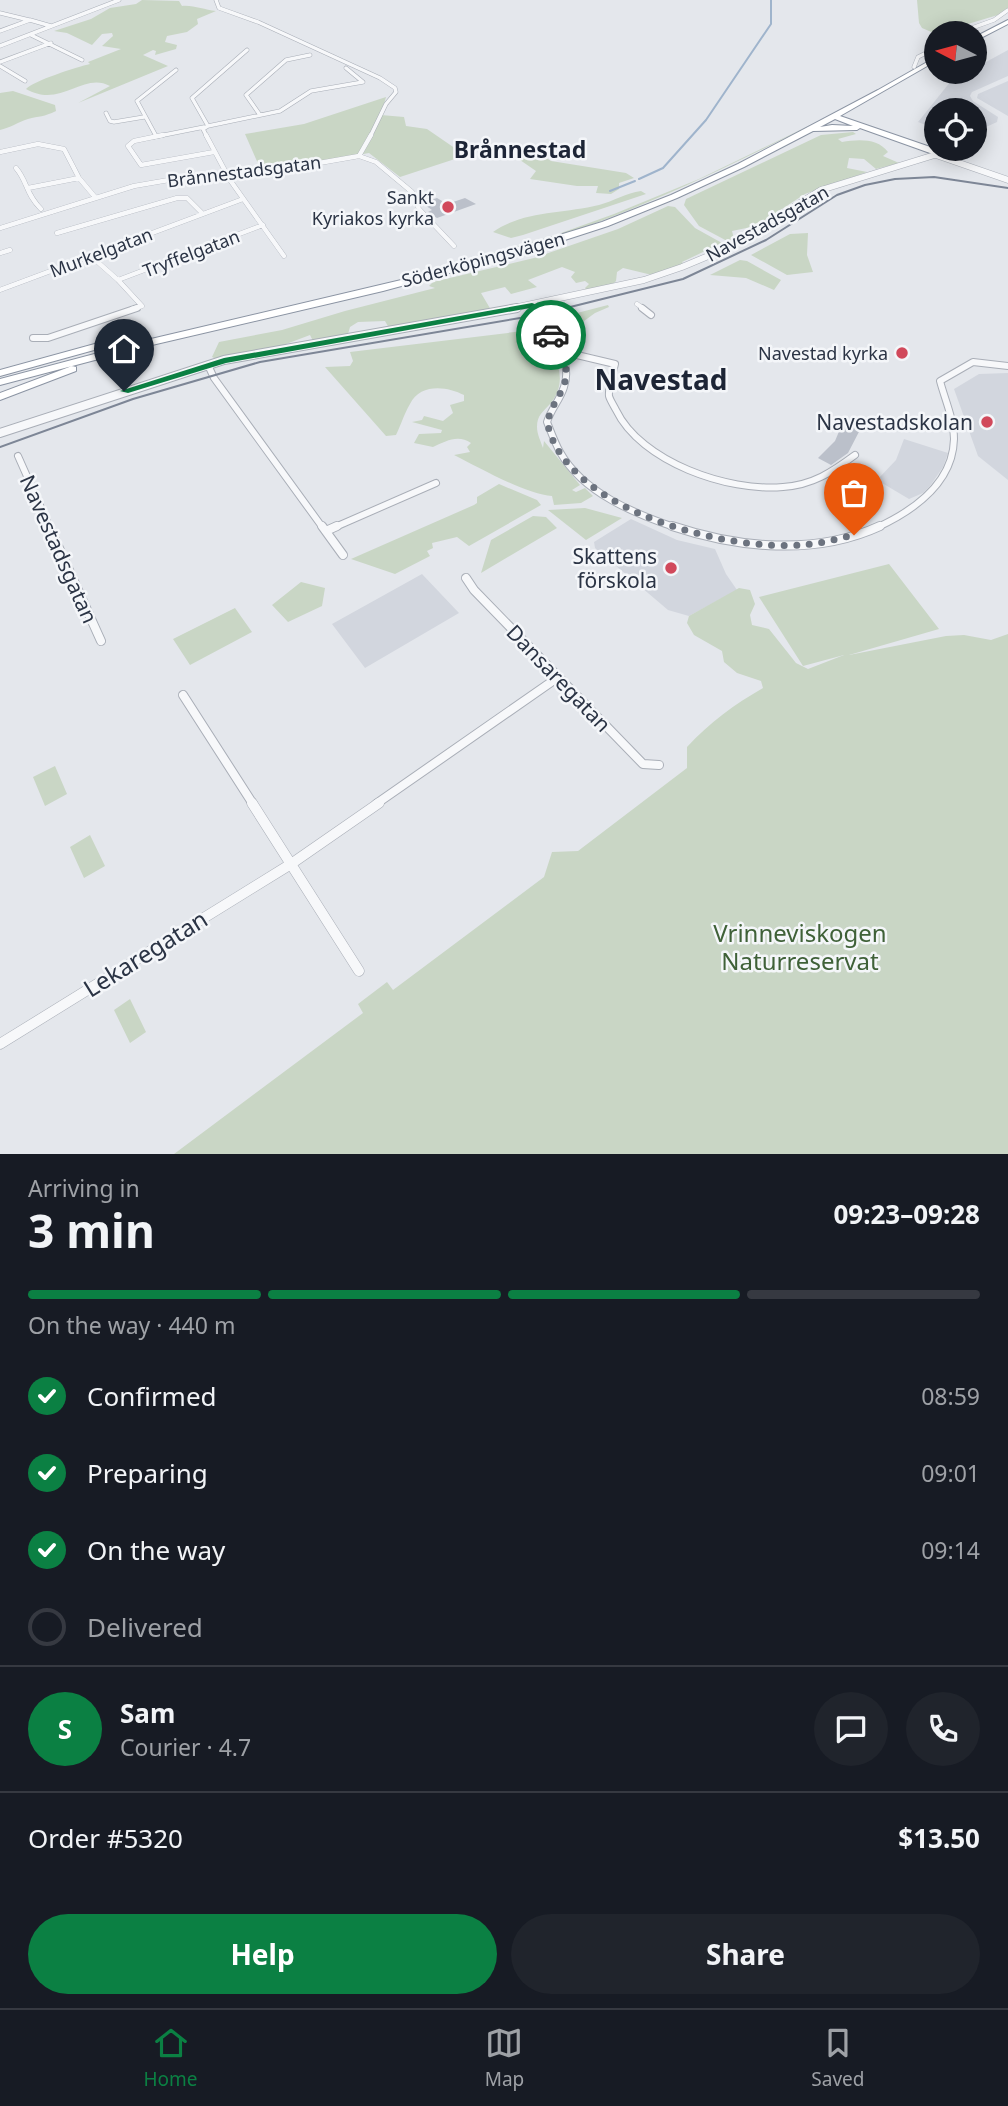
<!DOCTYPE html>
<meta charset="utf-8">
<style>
body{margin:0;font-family:"Noto Sans",sans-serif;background:#20242c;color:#f1f3f6;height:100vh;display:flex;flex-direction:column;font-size:26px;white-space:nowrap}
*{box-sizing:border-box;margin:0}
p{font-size:23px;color:#9ea1a6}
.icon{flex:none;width:38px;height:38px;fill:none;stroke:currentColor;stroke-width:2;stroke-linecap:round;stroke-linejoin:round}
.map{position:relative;height:1154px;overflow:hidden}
.panel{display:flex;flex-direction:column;background:#171b24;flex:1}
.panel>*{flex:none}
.needle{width:46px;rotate:276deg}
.controls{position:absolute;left:924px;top:21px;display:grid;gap:14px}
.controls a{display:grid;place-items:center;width:63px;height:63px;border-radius:50%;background:#171b24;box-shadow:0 4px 18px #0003;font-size:35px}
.pin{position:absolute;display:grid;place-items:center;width:60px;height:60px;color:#fff;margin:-72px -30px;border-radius:50% 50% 50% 0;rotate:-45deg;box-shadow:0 0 7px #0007}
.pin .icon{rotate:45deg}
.courier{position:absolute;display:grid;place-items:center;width:70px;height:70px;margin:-35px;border:5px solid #0b8043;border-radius:50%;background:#fff;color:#222;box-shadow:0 2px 9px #0007}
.head em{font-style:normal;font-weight:700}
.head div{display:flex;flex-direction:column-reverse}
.head{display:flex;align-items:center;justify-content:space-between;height:119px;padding:0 28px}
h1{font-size:46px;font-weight:700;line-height:52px}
.bar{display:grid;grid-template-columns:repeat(4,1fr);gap:10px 7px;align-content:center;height:84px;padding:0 28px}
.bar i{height:9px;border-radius:5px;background:#363941}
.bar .active{background:#0b8043}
.bar p{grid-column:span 4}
.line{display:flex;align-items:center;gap:18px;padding:0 28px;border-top:2px solid #363941}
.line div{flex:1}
.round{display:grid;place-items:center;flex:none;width:74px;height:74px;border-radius:37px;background:#20242c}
ol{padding:0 28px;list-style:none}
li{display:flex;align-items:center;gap:21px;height:77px}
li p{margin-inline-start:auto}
li .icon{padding:7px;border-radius:50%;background:#0b8043;color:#fff;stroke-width:4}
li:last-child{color:#9ea1a6}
li i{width:38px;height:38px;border:4px solid #363941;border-radius:50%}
.primary-button{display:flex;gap:14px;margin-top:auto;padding:14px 28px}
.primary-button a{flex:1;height:80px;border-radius:42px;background:#0b8043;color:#fff;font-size:28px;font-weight:700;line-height:80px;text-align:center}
.primary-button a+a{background:#20242c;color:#f1f3f6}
.tabs{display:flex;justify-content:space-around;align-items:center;height:98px;border-top:2px solid #363941;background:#171b24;font-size:19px;color:#9ea1a6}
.tabs a{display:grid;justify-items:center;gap:4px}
.tabs .active{color:#0b8043}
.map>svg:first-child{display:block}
</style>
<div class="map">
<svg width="1008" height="1154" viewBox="0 0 1008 1154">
<rect width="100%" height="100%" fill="#e4e7ec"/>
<path fill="#d2d6de" d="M1008,50V76L972,92L970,96L973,101L998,117L997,122L975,132V110H936V129L918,122L951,81L968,72H975V68Z
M1008,81V116L977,98L978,94Z
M1008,373V480L978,456L954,389L979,374Z
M904,439L948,453L943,467L930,486L923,493L909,499L877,480L896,460Z
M631,519L677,540L715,549L726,574L737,590L689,616L668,610L595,548L594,542Z
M422,574L459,613L365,668L332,624Z"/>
<path fill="#c9d6c5" d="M142,0L179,1L182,6C194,5 204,10 216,11L197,19L198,24L187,32L167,36L165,42L177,45L176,49L155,55L156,51L153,50L143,55L168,66L78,103L110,86C83,71 61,109 26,89C33,81 77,67 90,64L88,62L121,49L102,46L113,36L112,33L102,34L92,45L67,33L54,31L91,19L110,8L136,4Z
M917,0H1008V12L961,26L953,33L936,34L922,28L919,23Z
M13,91L55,105L56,111C44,117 39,116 28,119C18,122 10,128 0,130V93Z
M386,97L381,115L404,117L406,126L427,129L459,151L458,158L400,177L369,153L294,166L260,168L245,134L304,124Z
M827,117C722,170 619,221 505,253C481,259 452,271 427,271L550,237L614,214L699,179Z
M853,132L856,134L838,139L842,142C858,139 878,138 888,152L883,156L899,163L876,169L864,159L849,158L847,168L867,172L805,194L756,226L732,231L734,239L729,242L699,226L684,205L686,199L821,135Z
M535,145L542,155L551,161L626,173L634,178L619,183V189L611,194L596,193L598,186H577L530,179L536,171L520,160V155Z
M641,191L646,194L523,235L511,238L493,232C525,210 563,214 599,205C614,201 626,193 641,191Z
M668,206L675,207L695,228L722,243L682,262L684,264L652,275L623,268L617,272L616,281L612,285L587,291L585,288L589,284L585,281L576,283L571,277L575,272L562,267L528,280L537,287L511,294L505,287L481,293L491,310L389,328L385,321L358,322L350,327L348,334L313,341L310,335L281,346L216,359L212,357L219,342L282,330L345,311L435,288L429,286L433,282L534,258L618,229Z
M808,233L807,255L813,272L787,275L751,255L790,234Z
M740,260L747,261L781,280L774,290L746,278L710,275Z
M608,305L609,307L595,313L558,340L546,321Z
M540,329C554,352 571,379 550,404C543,412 537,415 537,427C537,434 541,442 543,448L544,441L580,485L572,490L576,492L585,488L593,496L581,503L554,505L552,496C527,495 478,467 454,455L470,452L467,447L471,443C458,434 446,441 433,447L414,443L419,434L441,433L442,430L412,422L422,420L424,416L443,421L453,413L450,405L464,401V395C447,386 420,383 410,404C404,414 401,425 396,435L386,436L325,367L350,366L353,361L350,352Z
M499,484L537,500L541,505L469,546L457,537L432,543L433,548L427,551L430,556L395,574L351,559L474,505L477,503V497Z
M585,508L622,518L586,540L548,510Z
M533,516L546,517L557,528L481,573L491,540Z
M889,564L939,629L849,655L946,636L964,635L991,640L1008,634V1154H174L363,1013L358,1004L387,982L393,990L544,877L552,852L578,851L687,768V747C709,723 735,704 763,688L761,681L737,673L724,662L722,651L694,635L687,623L689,616L739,588L750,590L755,604L750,615L752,625L769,629L796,663L808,669L844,655L803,666L759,597Z
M301,582L325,588L322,606L288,622L272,605Z
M235,608L252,632L190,665L173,639Z
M55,766L67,794L45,806L33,777Z
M90,835L105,866L84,878L70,847Z
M130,999L146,1032L130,1043L114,1010Z"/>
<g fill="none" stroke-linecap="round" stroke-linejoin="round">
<path stroke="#9fb4cc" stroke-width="2" d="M639,179L663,168L706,120L771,24V0
M610,191L635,181"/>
</g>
<path fill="#bbc0ca" d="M437,198L447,204L465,198L476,204L437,218L428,212L432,210L422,203Z
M843,422L862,426L848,453L831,465L818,458L835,441Z"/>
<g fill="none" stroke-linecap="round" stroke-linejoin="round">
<g stroke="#a9aeb7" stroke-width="4.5">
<path id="minor-far4" d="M216,0L219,8L258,22L380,78L395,88L396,92L386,104L370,137
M0,13L29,20
M0,31L30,20L51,26
M958,33L994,20L1008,10
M31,35L82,60
M0,46L119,0
M0,62L51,43
M0,66L25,81
M914,67L918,57L936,48
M106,113L110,121L114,122L144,117
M260,115L246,95L286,60L310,55
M208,126L192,98L247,50
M156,136L137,101L176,70
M154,137L204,127
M207,137L203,129L208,126L280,111L311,91L363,82L346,68"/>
</g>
<g stroke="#a9aeb7" stroke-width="5">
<path id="minor-far3" d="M163,135L134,141L128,146L141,165L214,152
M206,135L230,180L284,256
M933,151L943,150
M0,152L38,144L64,149L79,178L95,197
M359,156L371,135
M16,168C28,182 25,193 41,209
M28,188L79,178
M0,228L134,186L192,176L285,169L359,156L376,162L412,192L419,209L454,246
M57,233L177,198H187L202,213
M0,253L10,250
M92,257L118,280
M0,290L243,199
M637,304L644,309
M532,305L535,309
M132,309L142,306L118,280L263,225"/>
</g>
<g stroke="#a9aeb7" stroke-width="8">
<path id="minor-far2" d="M534,308C548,330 574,359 564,387C560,400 551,409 547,422C551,432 555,443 560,452C583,493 635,514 677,528
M642,308L651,315
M33,338H48L137,308
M560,351L615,364C613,373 608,387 609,396C610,400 614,406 616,410C641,462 728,492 783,487C813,485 832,472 855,455
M208,365L214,378L323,528
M18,456L50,528
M333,528L436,483
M876,528C913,511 953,483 954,439C954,419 945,400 940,381L973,362L1008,366"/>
</g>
<g stroke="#a9aeb7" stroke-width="10">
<path id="minor-far1" d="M49,526L101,641
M322,526L343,555
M672,526C738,548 815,556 880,526
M326,531L337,526
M466,578L474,590L643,764L659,765
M183,695L253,804
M376,804L557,678"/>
</g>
<g stroke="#a9aeb7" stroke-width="11">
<path id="minor" d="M252,803L359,971
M0,1044L291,864L379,803"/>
</g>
<g stroke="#a9aeb7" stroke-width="7">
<path id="tertiary-far1" d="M936,155L1008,180
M508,309L644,280L682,267L725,249L821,190L941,153"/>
</g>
<g stroke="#a9aeb7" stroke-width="10">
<path id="tertiary" d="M0,433L224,360L517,308"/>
</g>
<g stroke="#8b94a3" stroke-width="2">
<path id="trunk" d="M1008,20V24L975,41V37Z
M936,57V61L840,116L936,149V153H930L860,128L857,130L813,131L744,167L677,198L608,226L534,250L383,291L152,345L0,385V379L151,339L452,268L602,222L671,195L738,164L878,90ZM835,119L853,126L832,125L820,127Z
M131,334L136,337L134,339L0,376V370Z
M72,366L76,367V371L0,400V393Z"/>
</g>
<use href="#minor-far4" stroke="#f7f8fa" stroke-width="3.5"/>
<use href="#minor-far3" stroke="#f7f8fa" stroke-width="4.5"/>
<use href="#minor-far2" stroke="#f7f8fa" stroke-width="6"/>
<use href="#minor-far1" stroke="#f7f8fa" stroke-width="8"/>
<use href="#minor" stroke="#f7f8fa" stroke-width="10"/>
<use href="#tertiary-far1" stroke="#f7f8fa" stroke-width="6"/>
<use href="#tertiary" stroke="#f7f8fa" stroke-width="8"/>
<use href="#trunk" fill="#fff" fill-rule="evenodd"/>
<path stroke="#7d8696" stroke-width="2" d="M0,447L133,399L260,362L538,315L683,279L766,240L837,195L865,185L895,179L934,177L1008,188"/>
</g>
<path fill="#0b8043" d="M532,303L537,305L554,337H548L530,308L226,363L128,393L120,391L224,358Z"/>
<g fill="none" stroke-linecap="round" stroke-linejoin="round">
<path stroke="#6c737f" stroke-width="7" stroke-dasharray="0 12.6" d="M551,335C557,345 565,356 566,369C569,394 541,409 550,433C578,513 727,551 802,545C819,544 837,539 854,535"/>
</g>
<g fill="#d1495b" stroke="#f4f6f9" stroke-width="2.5">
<circle cx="448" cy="207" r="7"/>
<circle cx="902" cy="353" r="7"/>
<circle cx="987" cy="422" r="7"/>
<circle cx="671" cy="568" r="7"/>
</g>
<g text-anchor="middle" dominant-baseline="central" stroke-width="5" stroke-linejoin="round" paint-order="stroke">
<g font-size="18" fill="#2b3445" stroke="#f4f6f9">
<text transform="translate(244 171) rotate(-7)">Brånnestadsgatan</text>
<text transform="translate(767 223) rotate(-29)">Navestadsgatan</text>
<text transform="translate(101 252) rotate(-21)">Murkelgatan</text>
<text transform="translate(191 253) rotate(-21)">Tryffelgatan</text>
<text transform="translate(483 259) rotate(-15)">Söderköpingsvägen</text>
</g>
<g font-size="18" fill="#2b3445" stroke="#f4f6f9" text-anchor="end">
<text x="434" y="197">Sankt<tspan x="434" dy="21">Kyriakos kyrka</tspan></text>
<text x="888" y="353">Navestad kyrka</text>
</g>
<g font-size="21" fill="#2b3445" stroke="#f4f6f9" text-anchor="end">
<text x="973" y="422">Navestadskolan</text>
<text x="657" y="556">Skattens<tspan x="657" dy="24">förskola</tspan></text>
</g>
<g font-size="21" fill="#2b3445" stroke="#f4f6f9">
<text transform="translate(59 549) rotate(66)">Navestadsgatan</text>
<text transform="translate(559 678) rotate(46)">Dansaregatan</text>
</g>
<g font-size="23" font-weight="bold" fill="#1d2536" stroke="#f4f6f9">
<text x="520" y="149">Brånnestad</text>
</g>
<g font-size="24" fill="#3f6138" stroke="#f4f6f9">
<text x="800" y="932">Vrinneviskogen<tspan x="800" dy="28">Naturreservat</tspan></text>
</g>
<g font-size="24" fill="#2b3445" stroke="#f4f6f9">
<text transform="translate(145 953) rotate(-32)">Lekaregatan</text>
</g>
<g font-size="28" font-weight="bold" fill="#1d2536" stroke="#f4f6f9">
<text x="661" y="379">Navestad</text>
</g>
</g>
</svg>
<div class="controls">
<a><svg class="needle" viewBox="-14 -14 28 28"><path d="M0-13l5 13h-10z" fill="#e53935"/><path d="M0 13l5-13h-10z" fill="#9ea1a6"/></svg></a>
<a><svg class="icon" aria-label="locate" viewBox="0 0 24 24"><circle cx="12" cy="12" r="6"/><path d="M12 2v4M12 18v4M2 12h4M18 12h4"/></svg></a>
</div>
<div class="pin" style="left:854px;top:535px;background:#ea580c"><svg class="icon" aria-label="bag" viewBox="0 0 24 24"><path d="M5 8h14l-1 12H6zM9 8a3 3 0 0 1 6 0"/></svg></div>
<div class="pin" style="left:124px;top:391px;background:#1f2937"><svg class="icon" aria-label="home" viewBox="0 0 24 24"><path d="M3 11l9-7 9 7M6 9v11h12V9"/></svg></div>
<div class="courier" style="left:551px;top:335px"><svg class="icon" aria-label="car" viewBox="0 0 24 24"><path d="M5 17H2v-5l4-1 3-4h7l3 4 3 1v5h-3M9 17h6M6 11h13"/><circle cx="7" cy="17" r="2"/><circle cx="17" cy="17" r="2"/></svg></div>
</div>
<section class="panel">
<div class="head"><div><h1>3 min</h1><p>Arriving in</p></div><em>09:23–09:28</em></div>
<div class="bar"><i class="active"></i><i class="active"></i><i class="active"></i><i></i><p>On the way · 440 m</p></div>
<ol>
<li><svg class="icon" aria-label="check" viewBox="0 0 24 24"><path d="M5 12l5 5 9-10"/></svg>Confirmed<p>08:59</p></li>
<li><svg class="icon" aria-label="check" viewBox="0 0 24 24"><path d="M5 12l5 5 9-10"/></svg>Preparing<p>09:01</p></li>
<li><svg class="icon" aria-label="check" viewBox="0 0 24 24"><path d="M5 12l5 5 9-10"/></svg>On the way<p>09:14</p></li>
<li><i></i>Delivered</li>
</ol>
<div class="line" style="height:126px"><b class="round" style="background:#0b8043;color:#fff">S</b><div><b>Sam</b><p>Courier · 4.7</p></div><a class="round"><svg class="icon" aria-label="chat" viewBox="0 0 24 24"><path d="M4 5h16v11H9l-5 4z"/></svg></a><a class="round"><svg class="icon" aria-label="phone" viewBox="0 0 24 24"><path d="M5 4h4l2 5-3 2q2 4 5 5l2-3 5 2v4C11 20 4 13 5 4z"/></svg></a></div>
<div class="line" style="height:91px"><div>Order #5320</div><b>$13.50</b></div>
<div class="primary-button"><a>Help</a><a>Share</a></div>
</section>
<nav class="tabs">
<a class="active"><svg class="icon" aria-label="home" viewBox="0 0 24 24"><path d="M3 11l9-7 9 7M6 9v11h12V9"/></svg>Home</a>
<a><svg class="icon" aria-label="map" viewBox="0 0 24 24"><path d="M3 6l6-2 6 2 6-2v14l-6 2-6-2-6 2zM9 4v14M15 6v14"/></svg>Map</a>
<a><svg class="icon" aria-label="saved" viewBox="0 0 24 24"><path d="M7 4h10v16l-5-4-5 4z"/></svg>Saved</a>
</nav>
